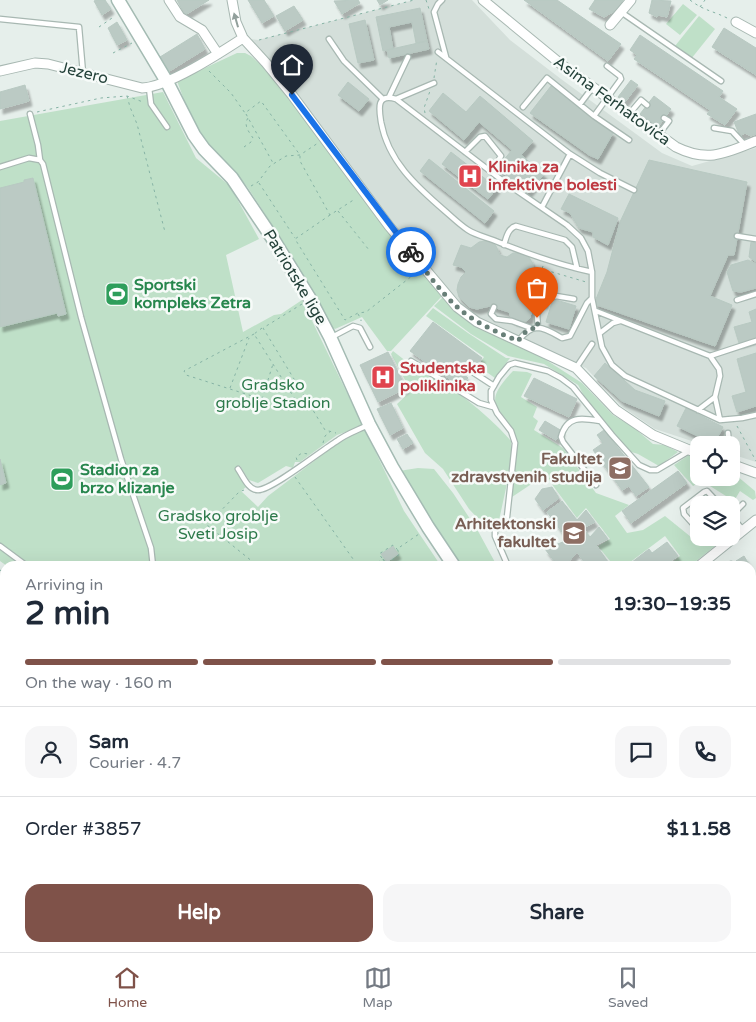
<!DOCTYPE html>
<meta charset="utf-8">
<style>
body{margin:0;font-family:"Varela Round",sans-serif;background:#f6f6f7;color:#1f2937;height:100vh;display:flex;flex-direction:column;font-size:19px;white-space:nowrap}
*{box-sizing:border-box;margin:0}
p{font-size:16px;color:#747a83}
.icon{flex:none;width:28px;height:28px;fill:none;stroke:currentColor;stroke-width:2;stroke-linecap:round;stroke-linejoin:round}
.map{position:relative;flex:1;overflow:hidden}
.side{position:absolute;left:0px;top:561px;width:756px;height:391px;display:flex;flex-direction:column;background:#fff;border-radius:15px 15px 0 0;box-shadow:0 5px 20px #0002}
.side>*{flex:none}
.controls{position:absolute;left:690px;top:436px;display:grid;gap:10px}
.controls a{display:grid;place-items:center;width:50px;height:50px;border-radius:10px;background:#fff;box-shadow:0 5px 20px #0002;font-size:25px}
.pin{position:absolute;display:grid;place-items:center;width:42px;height:42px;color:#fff;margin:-51px -21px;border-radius:50% 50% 50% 0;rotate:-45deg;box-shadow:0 0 5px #0007}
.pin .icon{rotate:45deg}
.courier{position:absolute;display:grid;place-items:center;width:50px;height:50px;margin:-25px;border:4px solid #1a73e8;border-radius:50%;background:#fff;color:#222;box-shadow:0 1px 6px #0007}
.overview em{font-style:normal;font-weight:800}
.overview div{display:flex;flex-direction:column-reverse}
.overview{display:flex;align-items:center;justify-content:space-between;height:85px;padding:0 25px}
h1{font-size:32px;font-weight:800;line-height:38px}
.bar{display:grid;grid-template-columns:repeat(4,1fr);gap:8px 5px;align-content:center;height:60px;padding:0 25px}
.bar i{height:6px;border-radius:4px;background:#e0e1e3}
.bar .current{background:#7f5249}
.bar p{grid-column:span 4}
.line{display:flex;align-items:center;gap:12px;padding:0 25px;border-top:1px solid #e0e1e3}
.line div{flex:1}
.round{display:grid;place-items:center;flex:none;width:52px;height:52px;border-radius:15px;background:#f6f6f7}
.cta{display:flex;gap:10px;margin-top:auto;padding:10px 25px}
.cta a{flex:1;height:58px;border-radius:15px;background:#7f5249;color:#fff;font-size:20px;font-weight:800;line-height:58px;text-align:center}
.cta a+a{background:#f6f6f7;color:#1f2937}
.tab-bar{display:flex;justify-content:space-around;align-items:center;height:70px;border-top:1px solid #e0e1e3;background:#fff;font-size:14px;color:#747a83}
.tab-bar a{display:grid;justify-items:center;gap:2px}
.tab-bar .current{color:#7f5249}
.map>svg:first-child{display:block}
</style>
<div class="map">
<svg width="756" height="952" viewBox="0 0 756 952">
<defs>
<filter id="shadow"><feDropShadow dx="3" dy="5" stdDeviation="1" flood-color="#0004"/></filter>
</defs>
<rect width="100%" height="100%" fill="#e6efeb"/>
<path fill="#d4dfda" d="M414,0H472L510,40L561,79L662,153L692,166L756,148V462L731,454V445H704L655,429L621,406L586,368L472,318L417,263L243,38L258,40Z"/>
<path fill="#bfe0c8" d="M683,4L697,15L680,35L666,24Z
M699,16L715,29L691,59L675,46Z
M237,53H245L251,56L262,66L295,107L382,222L442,296L391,351H387L362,317L335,329L333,328C306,281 278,233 248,188C237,172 221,161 209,146C194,127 185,103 177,81Z
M163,92L196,158L230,186L259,239L226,255L243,332L274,315L281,314L302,300L363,426L337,435L300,462H295L293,468L286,466L258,483L249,480L240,466L235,469L246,487L241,491L258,507L268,496L338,443L364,428L404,511L441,566H7L0,561V121Z
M443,297L456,310L515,344L543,358L582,383L613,415L633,427L653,444L665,445L678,452L659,466L638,454L628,451L587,401L578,385L544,364L508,356L471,334L434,306Z
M433,308L468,333L506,358H510L495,378L478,366L484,357L426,316Z
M393,351L416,369L420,365C452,388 485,411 511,441V465L498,525L487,528L469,509L443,469L425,453L397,404L411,391L391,354Z
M513,371L527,372L532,374L521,397L537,407L533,417L538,421L534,430L563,448L596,493L629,505L615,516L627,533L643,530L665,516L691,537L725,538L690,566H667L680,556L665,536L625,566H614L598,546L610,539L586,508L577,518L545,475L512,497C512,491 511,484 513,478C515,464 519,454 516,440C508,406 475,410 513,371Z
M689,455L699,458V478H731V471L755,491L756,498L753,500L740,491L734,501L702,481L693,486L674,465Z
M418,468L434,469L453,493L478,531L497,566H462L421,507L399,471Z
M0,661L5,662V701L0,693Z
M0,734L5,739V788L0,791Z
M124,948H154L159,952H120Z
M181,948H224L229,952H187Z
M279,948H340L343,952H285Z
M511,948H748L751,952H517Z"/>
<path fill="#bbcac4" stroke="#b8c9c2" filter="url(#shadow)" d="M96,0H105L111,9L102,15L94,1Z
M177,0H209L185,15Z
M248,0H264L274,16L262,23Z
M358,0L360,3L342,14L334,1Z
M377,0H388L380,5Z
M524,0H557L621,44L608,61Z
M595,0H623L618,9L604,17L589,9Z
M652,0L671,1L667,17L658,15L657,17L649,13Z
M294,6L303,20L285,31L276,16Z
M420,8L427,41L416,43L412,22L389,27L393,49L383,51L376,17Z
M365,20L374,60L358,63L349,24Z
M117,22L127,40L117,45L108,28Z
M724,28L756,48V75L712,47Z
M197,34L205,49L168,72L160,57Z
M640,35L723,91L719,97L737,109L725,125L707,114L710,110L634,59L637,55L630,50Z
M427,41L429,49L389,58L387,50Z
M631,80L638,85L625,102L618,97Z
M348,82L369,99L359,111L338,95Z
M25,85L29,101L0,109V92Z
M551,86L593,119L613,133L598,159L589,155L530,113Z
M443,93L466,112L480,96L533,141L521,155L544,174L528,193L497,168L512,150L479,122L464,140L429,111Z
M654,96L671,109L658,127L640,114Z
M756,114V134L751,136L745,133L740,136L734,122Z
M451,152L497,188L488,199L442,164Z
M429,159L494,211L485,223L420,171Z
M649,160L747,182L734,255H728L710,296L732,305L715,346L594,304L607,272L620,222Z
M33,178L66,314L58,316L57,313L0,327V188L24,182V180Z
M569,194L618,218L608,245L593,237V232L579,228L570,213L561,209Z
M485,241L491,242L496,246L500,255L507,257L513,253H521L529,257L533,264V271L553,279L544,304L529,298L527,302L532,309L531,313L530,318L526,321H515L511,318L509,312L490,306L477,309L469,307L459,297L457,290L458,284L461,277L466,272L461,267L453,265L461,245L471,248L479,242Z
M751,242L756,243V262L749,257Z
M748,260L756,264V288L741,292L733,291L727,272L731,265Z
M553,299L576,306L569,329L546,322Z
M756,309V338L739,343L734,327L752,322L749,312Z
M433,322L482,358L475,369L467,364L461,372L468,378L461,387L410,351Z
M388,352L406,388L378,402L360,365Z
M756,353V406L737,412L732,396L746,392L737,359Z
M605,363L635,390L665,401L659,416L622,401L594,376Z
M534,378L577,399L569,417L524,396Z
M391,403L403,428L390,435L377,409Z
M686,408L723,427L714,444L677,426Z
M545,421L562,431L556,440L539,430Z
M604,430L649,487L636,496L629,486L622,490L593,450L603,443L597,435Z
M407,434L413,443L403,449L397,439Z
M0,459L6,483L0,485Z
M678,471L687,483L631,523L622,511Z
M552,487L559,498L543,510L535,499L542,489Z
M562,501L577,520L586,510L595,522L583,528L590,537L599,527L608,539L596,545L611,566H587L577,552L565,566H558L545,549L568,540L547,512Z
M667,542L678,556L664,566H627L649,549L652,553Z
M393,546L398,554L387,562L381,554Z
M744,556L750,566H739L736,561Z
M751,568L756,576V588L753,590L751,587Z
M756,606V625L754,627L751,625V612Z
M751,665L756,667V712L751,713Z
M5,792V824L0,813V795Z
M756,826V833L753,834L751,828Z
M751,871L756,888L751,889Z
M91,948H121L123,950L120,952H93Z
M340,948H375L378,952H343Z
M400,948H420L423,952H400L398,949Z
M573,948H603L601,952H575Z"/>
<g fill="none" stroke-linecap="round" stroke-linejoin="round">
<g stroke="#a8b8b2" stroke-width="7">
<path id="lane" d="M442,0L438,4L434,12L446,57
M621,12L721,81
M0,19L79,27L83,73
M329,39L344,61L383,99
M438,52L570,154L600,173L634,190
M149,88L151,104L167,127
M389,97L408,57
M396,99L434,83
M580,104L593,87
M523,107L547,78L594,116L629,140
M630,113L641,100L647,105
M30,114L38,145L40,160
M594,116L621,79L620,76L607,66
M714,128L732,131L745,145
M659,134L669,121L664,118
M465,152L480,137L485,136L501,156L491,172
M0,167L29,158L40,160L43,164L81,317L121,459L151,548L153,566
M542,207L570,154
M737,236L756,239
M504,245C506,238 508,228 516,226L565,240L572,247L577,268
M592,272C559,265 525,253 493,240C485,237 476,235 468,230C460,225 452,217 445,211C416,186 388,161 381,122C379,109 376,93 396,99L503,181L567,225L581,238L588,251L592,272V298L602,347L612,365L625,376L720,420L742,418L756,415
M737,300L756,294
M494,307L491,314L496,319L512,321L531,328
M596,311L710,356L719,369L720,376L715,397L720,420
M538,328L537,314L548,299L556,296L574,299
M600,333L613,323L620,321
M332,337L353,326L360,328L370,347
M518,341C534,321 542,327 562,338L570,336L587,303L592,298
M710,356L756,341
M411,361L479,403L493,407
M576,368L592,344
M471,371L494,386
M698,410L715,397
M728,433L729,445
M238,469C243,476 248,490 258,490C272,490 322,450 337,441C346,434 358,430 368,425
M596,485L563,442L561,437C567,415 582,418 600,421
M731,516L743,530
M731,516L743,504
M699,523L693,524L684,514L683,508L704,492L707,491L720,505
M0,546L27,566
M508,566L495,536V531L499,527L506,526L515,443L511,431L497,413L491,400V391L499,377L509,365L515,363L548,371L561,378L573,387L612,435L639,465L650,470H657L689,451
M724,566L731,564L734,566
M0,892L5,903
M222,949V948
M286,952L294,948"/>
</g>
<g stroke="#a8b8b2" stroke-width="11">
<path id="street" d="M169,0L180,17L202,30L218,54
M232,0L236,22L243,38L266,63L292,95L389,226L457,307L477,322L576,368L616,410L653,435L699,454
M483,0L562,65L676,147C708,163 726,153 756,141
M736,22L756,33
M610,25L631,0
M0,71L35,63L48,64L142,88C168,87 220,53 243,38
M731,464L756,473
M699,566L756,520
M0,712L5,724
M751,717L756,716
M0,821L5,829
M78,948L79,952
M169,948L173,952
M280,948L285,952
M387,948L389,952"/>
</g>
<g stroke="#a4bbb3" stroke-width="15">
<path id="secondary" d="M118,0L167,82L194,135L204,149L232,178L273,239L310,299L330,337L369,424L392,467L428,527L454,566
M751,649L756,643
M0,654L5,656
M751,779L756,795
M751,938L756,945
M241,952L244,948"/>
</g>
<g stroke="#c2cac8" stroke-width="16">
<path id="primary" d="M0,594L5,598
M483,948L489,952"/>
</g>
<path stroke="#86b3a5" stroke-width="1" stroke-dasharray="2.5 4" stroke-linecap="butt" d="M426,0L429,9
M690,0C704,11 714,11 729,19
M700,7L705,0
M99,27L115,16
M259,40L414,0
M113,53L132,43
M209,71L231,93L245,113L261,101L300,155V161L330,215L355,199
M434,78L437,59
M127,96L130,107L137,124L165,232
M37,112L101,98L127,96L143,102
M425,113L424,108L430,91
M246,114L273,163
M244,147L251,142L253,138C249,132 243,125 248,118
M259,183L295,238
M251,186L258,182L270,166L286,156L300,155L318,143
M338,211L369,250
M330,215L295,239L345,320L358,313L366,312L417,272
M543,266L542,269L586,282
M302,304L263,328L325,430L336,433
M358,314L361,319V321
M262,328L254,334L300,407L308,402
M254,334L184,371L186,375L296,410L300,407
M230,388L249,338
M262,399L273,364
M737,426L756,461
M323,443L325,436L330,432
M297,460L296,457L302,453L308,454
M295,477L358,566
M244,490L239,492L207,525L258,566
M382,558L379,554L393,545L397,549
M372,566L383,559L386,564L400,554L397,549L419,534
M0,570L5,573
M751,807L756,806
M751,862L756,869
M264,948L269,952
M630,948L633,949
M607,952L609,948
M740,952L746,948"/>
<use href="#lane" stroke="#fff" stroke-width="4.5"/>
<use href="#street" stroke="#fff" stroke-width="9"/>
<use href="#secondary" stroke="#fff" stroke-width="12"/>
<use href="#primary" stroke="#6aa596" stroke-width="14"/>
</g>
<defs><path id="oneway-solid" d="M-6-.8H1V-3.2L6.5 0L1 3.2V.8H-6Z" transform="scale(1.25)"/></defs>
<use fill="#92a09c" href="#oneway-solid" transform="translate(236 20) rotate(-106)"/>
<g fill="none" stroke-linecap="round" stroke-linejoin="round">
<path stroke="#687f78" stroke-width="5" stroke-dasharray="0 9" d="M411,252C425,270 440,291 456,306C473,322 497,332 518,341C524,333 527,328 538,328L537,318"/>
<path stroke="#1a73e8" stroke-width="6" d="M292,95L411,252"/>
</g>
<defs>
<g id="hospital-square" transform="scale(1.25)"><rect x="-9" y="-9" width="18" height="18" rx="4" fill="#e0444e" stroke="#f7fbf9"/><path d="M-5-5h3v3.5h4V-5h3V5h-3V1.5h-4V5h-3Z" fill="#fff"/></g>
<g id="stadium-square" transform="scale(1.25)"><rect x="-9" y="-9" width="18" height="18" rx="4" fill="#2e9e5b" stroke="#f7fbf9"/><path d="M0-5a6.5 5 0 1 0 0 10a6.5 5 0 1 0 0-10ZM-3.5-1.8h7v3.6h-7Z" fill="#fff"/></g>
<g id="university-square" transform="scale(1.25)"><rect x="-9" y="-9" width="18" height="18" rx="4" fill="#8d6e63" stroke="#f7fbf9"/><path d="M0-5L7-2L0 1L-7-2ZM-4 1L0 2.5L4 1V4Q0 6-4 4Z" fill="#fff"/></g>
</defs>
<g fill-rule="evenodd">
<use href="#hospital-square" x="470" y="176"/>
<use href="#stadium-square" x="117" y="294"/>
<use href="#hospital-square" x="383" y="377"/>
<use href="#university-square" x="620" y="468"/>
<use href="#stadium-square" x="62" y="479"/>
<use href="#university-square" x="574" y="533"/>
</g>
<g text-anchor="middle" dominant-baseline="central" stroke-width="5" stroke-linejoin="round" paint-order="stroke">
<g font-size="16" fill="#24423a" stroke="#f7fbf9">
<text transform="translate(84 73) rotate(14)">Jezero</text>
<text transform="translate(612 101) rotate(36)">Asima Ferhatovića</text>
<text transform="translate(295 277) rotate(59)">Patriotske lige</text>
</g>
<g font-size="16" font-weight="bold" fill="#be3a42" stroke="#f7fbf9" text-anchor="start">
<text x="488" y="167">Klinika za<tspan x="488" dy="18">infektivne bolesti</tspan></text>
<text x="400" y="368">Studentska<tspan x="400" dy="18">poliklinika</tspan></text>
</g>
<g font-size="16" font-weight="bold" fill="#27864d" stroke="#f7fbf9" text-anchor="start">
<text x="134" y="285">Sportski<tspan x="134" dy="18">kompleks Zetra</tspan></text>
<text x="80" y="470">Stadion za<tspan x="80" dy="18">brzo klizanje</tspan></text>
</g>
<g font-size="16" fill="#2d7a4b" stroke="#f7fbf9">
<text x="273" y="385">Gradsko<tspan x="273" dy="18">groblje Stadion</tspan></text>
<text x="218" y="516">Gradsko groblje<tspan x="218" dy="18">Sveti Josip</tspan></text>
</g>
<g font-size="16" font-weight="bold" fill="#785e54" stroke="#f7fbf9" text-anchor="end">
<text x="602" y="459">Fakultet<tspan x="602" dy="18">zdravstvenih studija</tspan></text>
<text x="556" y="524">Arhitektonski<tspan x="556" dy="18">fakultet</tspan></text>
</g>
</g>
</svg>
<div class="controls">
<a><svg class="icon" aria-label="locate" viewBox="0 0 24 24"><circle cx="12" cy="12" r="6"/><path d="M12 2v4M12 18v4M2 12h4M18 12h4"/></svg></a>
<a><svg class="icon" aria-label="layers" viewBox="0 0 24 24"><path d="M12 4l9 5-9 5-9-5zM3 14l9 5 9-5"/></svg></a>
</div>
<div class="pin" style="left:537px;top:318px;background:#ea580c"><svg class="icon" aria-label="bag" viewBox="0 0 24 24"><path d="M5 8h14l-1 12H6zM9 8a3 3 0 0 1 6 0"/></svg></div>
<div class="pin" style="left:292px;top:95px;background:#1f2937"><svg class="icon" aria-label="home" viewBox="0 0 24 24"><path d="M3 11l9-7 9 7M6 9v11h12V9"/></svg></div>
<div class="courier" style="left:411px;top:252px"><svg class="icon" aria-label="bike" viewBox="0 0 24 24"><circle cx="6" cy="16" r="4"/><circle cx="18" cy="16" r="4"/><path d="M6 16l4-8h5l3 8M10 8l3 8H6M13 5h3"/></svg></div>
<section class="side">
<div class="overview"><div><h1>2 min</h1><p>Arriving in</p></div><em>19:30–19:35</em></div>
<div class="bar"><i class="current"></i><i class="current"></i><i class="current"></i><i></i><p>On the way · 160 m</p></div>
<div class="line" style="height:90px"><a class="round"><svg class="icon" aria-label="person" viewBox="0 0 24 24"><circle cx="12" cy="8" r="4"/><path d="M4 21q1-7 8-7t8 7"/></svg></a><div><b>Sam</b><p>Courier · 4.7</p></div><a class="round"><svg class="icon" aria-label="chat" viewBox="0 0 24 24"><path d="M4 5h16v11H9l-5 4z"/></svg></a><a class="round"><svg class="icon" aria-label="phone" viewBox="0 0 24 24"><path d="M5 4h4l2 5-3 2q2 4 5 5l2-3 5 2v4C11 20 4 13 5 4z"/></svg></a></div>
<div class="line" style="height:65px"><div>Order #3857</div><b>$11.58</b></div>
<div class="cta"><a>Help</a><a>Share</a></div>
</section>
</div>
<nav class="tab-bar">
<a class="current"><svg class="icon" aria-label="home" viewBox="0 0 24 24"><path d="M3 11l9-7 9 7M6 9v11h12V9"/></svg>Home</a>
<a><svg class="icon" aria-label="map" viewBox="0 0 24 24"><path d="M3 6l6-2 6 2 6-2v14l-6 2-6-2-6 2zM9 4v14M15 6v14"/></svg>Map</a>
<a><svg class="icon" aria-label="saved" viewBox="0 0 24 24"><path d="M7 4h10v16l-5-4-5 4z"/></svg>Saved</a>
</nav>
